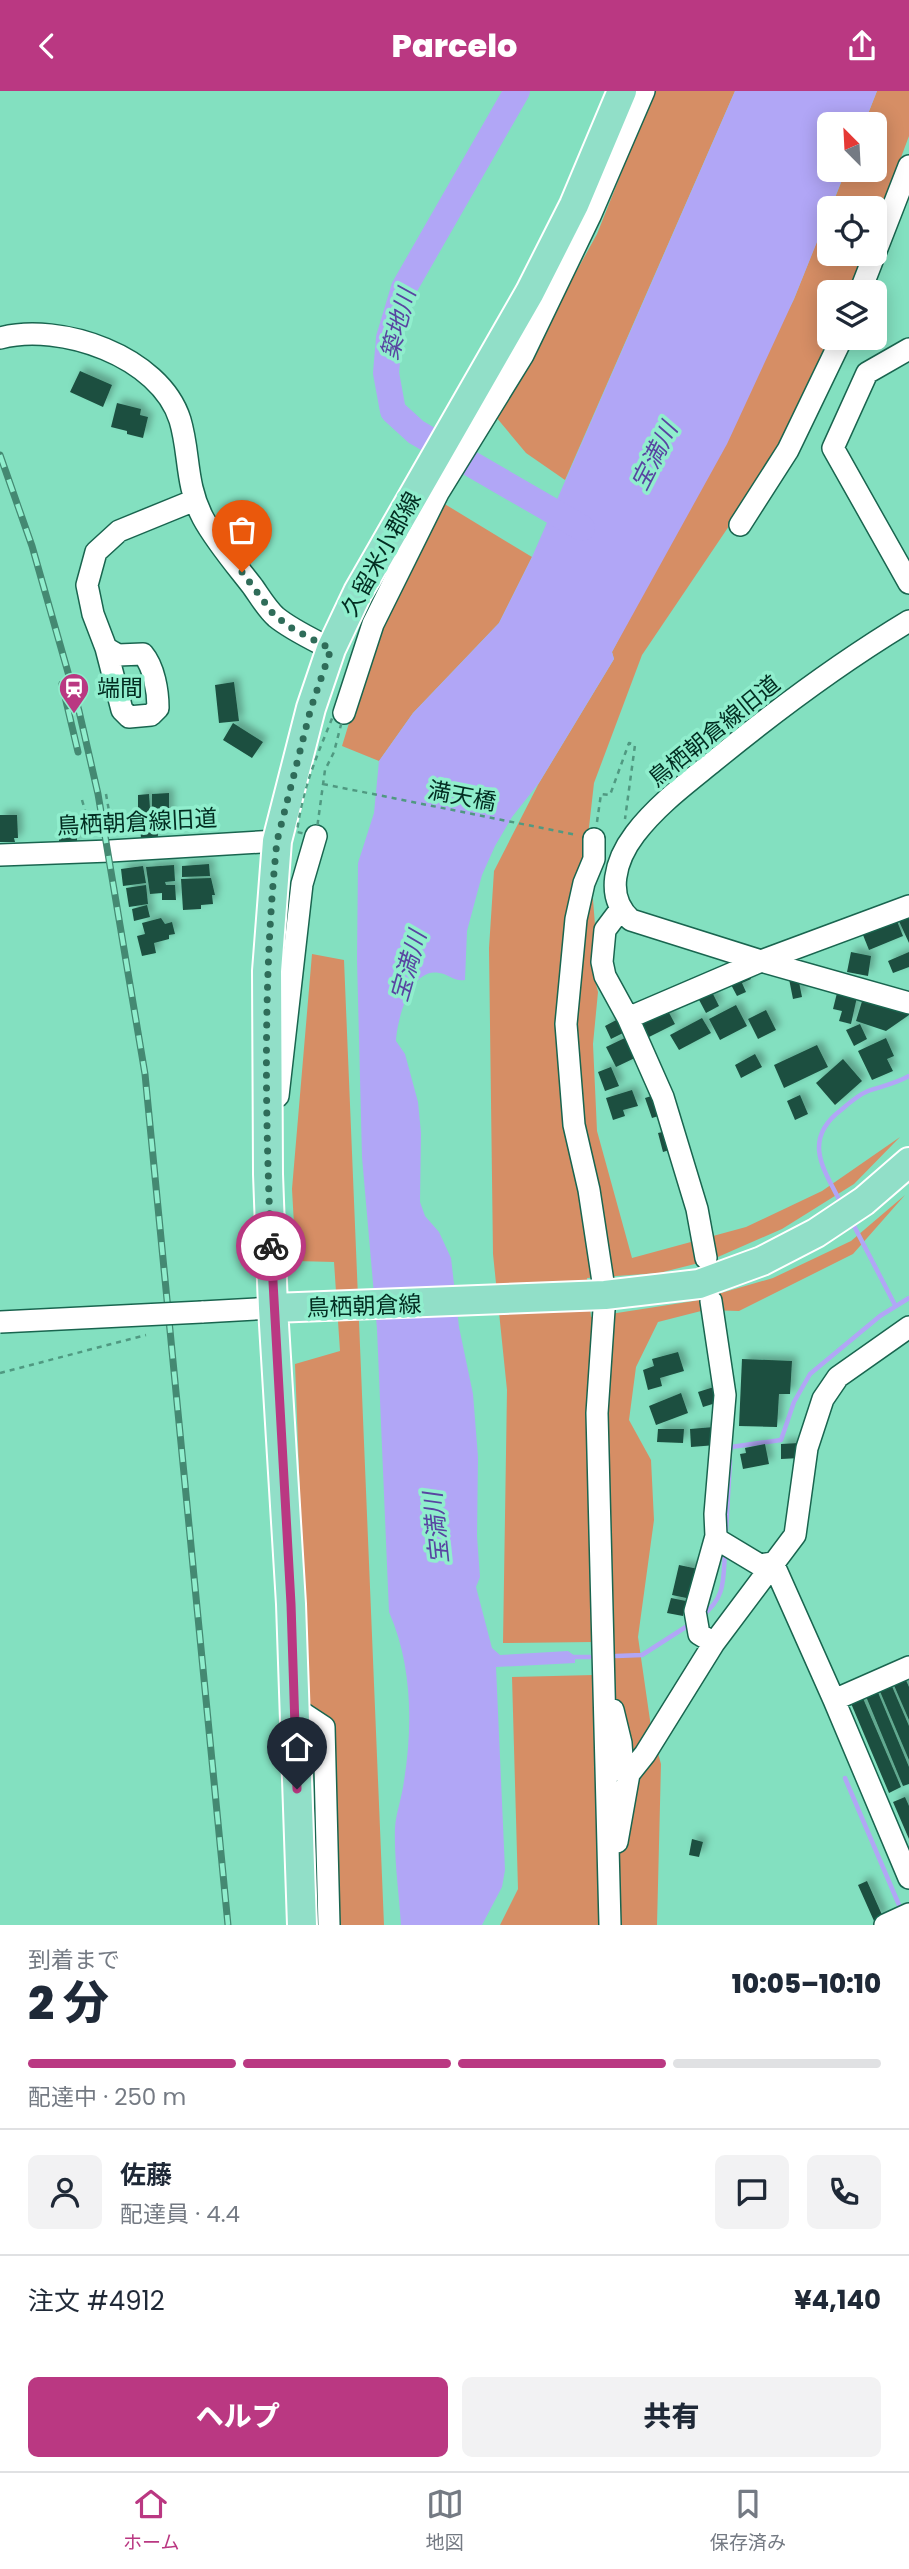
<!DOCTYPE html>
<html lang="ja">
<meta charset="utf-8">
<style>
body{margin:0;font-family:Poppins,"Noto Sans JP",sans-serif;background:#f2f2f3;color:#1f2937;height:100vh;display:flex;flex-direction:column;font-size:26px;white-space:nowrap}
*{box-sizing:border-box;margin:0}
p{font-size:23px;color:#747a83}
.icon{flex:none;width:38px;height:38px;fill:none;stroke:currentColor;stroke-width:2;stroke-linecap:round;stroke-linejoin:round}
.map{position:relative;height:1834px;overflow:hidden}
.drawer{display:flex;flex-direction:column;background:#fff;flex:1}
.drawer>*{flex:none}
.needle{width:46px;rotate:336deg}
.fabs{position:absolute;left:817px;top:21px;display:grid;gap:14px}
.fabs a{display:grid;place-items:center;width:70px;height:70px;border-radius:10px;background:#fff;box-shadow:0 4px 18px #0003;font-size:35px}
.pin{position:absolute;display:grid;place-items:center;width:60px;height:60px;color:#fff;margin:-72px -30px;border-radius:50% 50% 50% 0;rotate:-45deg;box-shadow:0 0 7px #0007}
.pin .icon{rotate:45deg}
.courier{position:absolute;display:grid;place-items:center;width:70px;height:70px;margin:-35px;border:5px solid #ba3882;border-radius:50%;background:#fff;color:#222;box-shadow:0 2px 9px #0007}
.overview em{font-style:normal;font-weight:800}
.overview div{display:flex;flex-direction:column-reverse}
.overview{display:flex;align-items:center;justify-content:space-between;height:119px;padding:0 28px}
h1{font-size:46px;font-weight:800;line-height:52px}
.bar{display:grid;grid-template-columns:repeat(4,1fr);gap:10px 7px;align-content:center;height:84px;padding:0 28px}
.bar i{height:9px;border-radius:5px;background:#e0e1e3}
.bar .current{background:#ba3882}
.bar p{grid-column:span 4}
.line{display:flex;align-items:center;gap:18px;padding:0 28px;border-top:2px solid #e0e1e3}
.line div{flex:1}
.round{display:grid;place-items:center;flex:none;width:74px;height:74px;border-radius:10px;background:#f2f2f3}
.primary-button{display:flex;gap:14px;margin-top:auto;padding:14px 28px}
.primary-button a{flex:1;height:80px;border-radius:10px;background:#ba3882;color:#fff;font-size:28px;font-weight:800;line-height:80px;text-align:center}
.primary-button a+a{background:#f2f2f3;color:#1f2937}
header{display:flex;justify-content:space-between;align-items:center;height:91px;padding:0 28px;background:#ba3882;color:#fff;font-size:32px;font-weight:800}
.menu{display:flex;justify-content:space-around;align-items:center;height:98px;border-top:2px solid #e0e1e3;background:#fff;font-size:19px;color:#747a83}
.menu a{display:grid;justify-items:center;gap:4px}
.menu .current{color:#ba3882}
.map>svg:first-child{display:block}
</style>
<header><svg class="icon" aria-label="back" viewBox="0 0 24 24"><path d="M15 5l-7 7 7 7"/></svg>Parcelo<svg class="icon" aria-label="share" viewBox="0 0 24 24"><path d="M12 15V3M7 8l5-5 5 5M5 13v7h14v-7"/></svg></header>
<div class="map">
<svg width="909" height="1834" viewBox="0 0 909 1834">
<defs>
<filter id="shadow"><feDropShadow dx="5" dy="-5" stdDeviation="3.5" flood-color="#0004"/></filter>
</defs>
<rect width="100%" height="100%" fill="#83e0c0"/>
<path fill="#d68e65" d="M654,0H735L565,389L526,362L496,326L597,143Z
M877,0H909V45L875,136V117H831L846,79H875V33H864Z
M829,120L830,163H865L851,201H830V247H832L781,358L642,564L594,692L588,745L595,834L591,873L598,901L593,953L597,1040L632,1167L746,1136L822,1100L900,1046L854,1093L782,1138L711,1169L659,1182L587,1187L591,1226L694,1210L773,1187L851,1150L905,1104L853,1163L739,1220L705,1219L658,1231L636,1276L629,1329L651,1369L654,1429L638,1546L651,1636L661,1673L657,1834H500L518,1798L512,1586L594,1584L593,1551L503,1552L507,1299L493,1163L489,857L494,780L539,692L614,568L612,561L794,208Z
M443,412L532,466L499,532L413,622L379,670L342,655L375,547Z
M312,863L344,869L384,1834H339L330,1637L308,1618L295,1273L340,1260L334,1171L296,1170L292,1098Z"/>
<path fill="#b1a6f6" d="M735,0H877L864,33H830V79H846L794,208L727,353L612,561L614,568L539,692L512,726L495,755L482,784L467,840L465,889C454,891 449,883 439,882C410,876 397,930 396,950L405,963L418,1011L421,1042L420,1111L425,1125L439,1141L451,1167L459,1236L473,1303L478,1366L477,1445L480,1486L476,1496L492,1557L500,1564L568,1560L575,1565V1572L496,1576L505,1779L502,1796L482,1834H401C399,1802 394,1769 395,1737C396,1722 402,1706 404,1690C413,1634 412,1573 389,1521L377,1238L362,1066L357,868L358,772L374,722L379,670L413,622L499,532L532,466Z"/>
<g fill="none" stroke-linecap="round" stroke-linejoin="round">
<path stroke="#b1a6f6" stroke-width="4.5" d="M840,1110C822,1076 803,1048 841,1019C849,1012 858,1004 868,1000C882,995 895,993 909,985
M853,1133L895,1214
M731,1358V1356L781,1349L794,1311L810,1283L880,1225L909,1207
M726,1439L730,1370
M702,1525C726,1506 723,1489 725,1461
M616,1565L642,1564L692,1532
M570,1566H590
M845,1687L902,1821"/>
<path stroke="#b1a6f6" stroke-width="26" d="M517,0L404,197L389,247L386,282L393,320L416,341L582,437"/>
</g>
<path fill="#1c4f3f" filter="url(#shadow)" d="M80,280L112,294L103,316L70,301Z
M117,312L141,318L140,324L148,326L143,347L127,343V340L111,336Z
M234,591L239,630L219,632L215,594Z
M233,632L263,651L252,667L223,649Z
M169,702V730H152V703Z
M149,703L151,732L157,731L158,746L141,747L140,735H138V704Z
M0,724H17L18,747H14L15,751H0Z
M59,740H77V751H59Z
M209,773L210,785L182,786V775Z
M174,774L175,790L165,791L166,794H175L176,809H162V802L150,803L146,776Z
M143,775L146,792L123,795L121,778Z
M211,787L215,804H212L213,813L201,814V818L183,819L181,788Z
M146,794L148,813L129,816L126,797Z
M147,814L150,826L134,830L132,818Z
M909,823V852L898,828Z
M161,827L165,833L172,831L175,843L169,844V848L154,852L156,862L142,865L137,845L145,843L142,832Z
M897,830L903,845L869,859L863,844Z
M851,861L871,865L868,885L847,881Z
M909,861V876L893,882L888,870Z
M747,879L751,888L742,892L746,901L737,905L728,888Z
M798,886L802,906L793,908L789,888Z
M711,899L719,915L706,922L697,905Z
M837,902L857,906L851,933L839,930L842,920L833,918Z
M863,907L909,923V924L886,940L856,930Z
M665,914L675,933L649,946L640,926Z
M736,914L747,935L720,949L709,928Z
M766,919L776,939L758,948L748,928Z
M622,926L629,939L611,948L605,935Z
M702,927L711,942L679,959L670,944Z
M860,933L867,948L854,955L846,939Z
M629,945L639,965L616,976L606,956Z
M886,947L894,965L887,968L893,980L872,989L858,960Z
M817,954L828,976L784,997L774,974Z
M755,963L762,976L741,987L735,974Z
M843,968L862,990L835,1014L816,992Z
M611,976L619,995L605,1000L598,981Z
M632,999L638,1015L623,1019L625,1025L613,1029L606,1007Z
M658,1003L665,1023L652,1027L645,1007Z
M800,1004L808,1023L795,1029L787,1010Z
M671,1039L676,1057L663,1061L658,1042Z
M678,1261L684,1280L660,1287L662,1295L648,1299L643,1279L654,1275L652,1268Z
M742,1268L792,1270L790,1303H779L777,1336L739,1335Z
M714,1296L719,1311L703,1316L698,1301Z
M681,1302L688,1322L656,1334L649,1315Z
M714,1336L716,1354L691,1356L690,1338Z
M658,1338H684L683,1352L657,1351Z
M799,1352L800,1367L781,1368V1353Z
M765,1353L769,1373L743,1378L740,1363L746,1362L745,1357Z
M679,1474L703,1479L696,1509L672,1504Z
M671,1507L686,1510L683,1525L667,1522Z
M905,1587L909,1596V1629L893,1592Z
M891,1593L909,1635V1669L879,1598Z
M877,1599L909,1676V1693L903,1695L865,1603Z
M862,1605L901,1696L889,1702L850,1610Z
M905,1706L909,1715V1748L893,1711Z
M692,1748L703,1751L699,1766L689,1764Z
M867,1790L883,1826L874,1830L858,1794Z"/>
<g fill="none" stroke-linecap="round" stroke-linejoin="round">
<g stroke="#19654f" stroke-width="24">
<path id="minor" d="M860,201L909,75
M0,247C60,231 160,265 180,329C190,362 185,393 203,427C216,451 236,474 253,496C260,506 267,518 276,526C292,539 312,548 331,558
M909,258L867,282L833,357L909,492
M740,434L788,359L842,247
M909,530C841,571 775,620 714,670C687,692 657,714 635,743C616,768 604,805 631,829L761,870L909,912
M106,557L118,564L143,563C154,576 158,600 158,617L151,624L129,626L122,619L106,557L93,523L87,494L96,461L119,440L195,409
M344,622L373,533L438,402L523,264L590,125L644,0
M594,748V768L584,792L576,828L566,933L574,1034L589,1099L605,1204L597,1322L610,1834
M0,764L110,760L277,750
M620,819L605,839L602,871L605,885L628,927L663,1006L697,1118L706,1167
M628,927L761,870L909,815
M278,1005L302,793L316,745
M711,1210L725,1304L715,1423L716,1445L720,1450L760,1474L773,1472
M202,1221L273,1217
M773,1472L834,1609L909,1787
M714,1552L699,1543L695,1520L716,1445
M834,1609L909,1576
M295,1617L324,1636L329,1834
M613,1619L621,1652L623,1681L629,1683
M617,1751L629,1683L645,1663L714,1552L795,1444L807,1357L823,1308L838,1286L909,1236
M885,1834L909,1823"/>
</g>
<g stroke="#fff" stroke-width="32">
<path id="major" d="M273,1217L605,1204L699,1193L762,1170L816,1142L864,1110L909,1071
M302,1834L291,1513L273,1217L268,1083L267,880L277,750L311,617L331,558L358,501L530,201L574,114L622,0"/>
</g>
<path stroke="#509981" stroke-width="2.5" stroke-dasharray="5 5" stroke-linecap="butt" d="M335,620L344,622L334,661L325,679L316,745L297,741C303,694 318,663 335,620Z
M323,693L577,744
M106,703L113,743
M82,709L85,719
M597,731L601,703L610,704L629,652L635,654L625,728
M0,1282L146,1244"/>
<use href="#minor" stroke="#fff" stroke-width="21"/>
<use href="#major" stroke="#91dfc8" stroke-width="28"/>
<g stroke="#448972" stroke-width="7">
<path id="rail" d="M0,364L32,455L79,620L98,703L145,983L228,1834
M62,593L78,661"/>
</g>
<use href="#rail" stroke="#90eecd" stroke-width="4.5" stroke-dasharray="13" stroke-linecap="butt"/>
<g stroke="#19654f" stroke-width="24" stroke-linecap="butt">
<path id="minor-bridge" d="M0,1231L202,1221"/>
</g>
<use href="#minor-bridge" stroke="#fff" stroke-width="21"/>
</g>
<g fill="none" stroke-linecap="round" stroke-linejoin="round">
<path stroke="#2f6c59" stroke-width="7" stroke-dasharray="0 12.6" d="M242,481L274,524L293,538L331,558L311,617L277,750C263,884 265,1019 271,1155"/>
<path stroke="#ba3882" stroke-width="9" d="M271,1155L291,1513L297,1698"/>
</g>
<defs>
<g id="station-pin" transform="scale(1.575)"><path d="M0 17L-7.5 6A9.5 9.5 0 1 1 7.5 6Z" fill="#ba3882" stroke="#90eecd"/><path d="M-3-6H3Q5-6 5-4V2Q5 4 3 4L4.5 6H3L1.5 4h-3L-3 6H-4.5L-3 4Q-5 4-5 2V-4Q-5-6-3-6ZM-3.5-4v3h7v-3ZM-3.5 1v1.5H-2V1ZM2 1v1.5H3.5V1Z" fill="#fff"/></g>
</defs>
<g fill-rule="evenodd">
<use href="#station-pin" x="74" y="597"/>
</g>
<g text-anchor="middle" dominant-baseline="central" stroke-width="7" stroke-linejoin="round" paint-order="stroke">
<g font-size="23" fill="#022d21" stroke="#90eecd">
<text transform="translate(381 463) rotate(-61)">久留米小郡線</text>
<text transform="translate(714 640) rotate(-39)">鳥栖朝倉線旧道</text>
<text transform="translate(462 705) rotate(11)">満天橋</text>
<text transform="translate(137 731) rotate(-3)">鳥栖朝倉線旧道</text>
<text transform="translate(364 1215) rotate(-2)">鳥栖朝倉線</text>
</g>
<g font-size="23" fill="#022d21" stroke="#90eecd" text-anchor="start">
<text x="97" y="597">端間</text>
</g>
<g font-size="24" font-style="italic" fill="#5844a1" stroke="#90eecd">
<text transform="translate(398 233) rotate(-75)">築地川</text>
<text transform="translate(654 365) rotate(-63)">宝満川</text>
<text transform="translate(408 875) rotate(-74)">宝満川</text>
<text transform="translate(436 1437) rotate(-96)">宝満川</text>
</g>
</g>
</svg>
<div class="fabs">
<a><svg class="needle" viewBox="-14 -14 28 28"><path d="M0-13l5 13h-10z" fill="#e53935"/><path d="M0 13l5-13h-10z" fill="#747a83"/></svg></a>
<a><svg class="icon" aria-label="locate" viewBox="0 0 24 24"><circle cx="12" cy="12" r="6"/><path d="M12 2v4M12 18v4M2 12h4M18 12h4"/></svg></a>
<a><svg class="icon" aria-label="layers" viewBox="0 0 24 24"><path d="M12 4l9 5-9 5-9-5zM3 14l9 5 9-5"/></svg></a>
</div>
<div class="pin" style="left:242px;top:481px;background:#ea580c"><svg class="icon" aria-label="bag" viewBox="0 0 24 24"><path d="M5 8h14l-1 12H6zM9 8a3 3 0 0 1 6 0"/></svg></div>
<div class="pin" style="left:297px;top:1698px;background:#1f2937"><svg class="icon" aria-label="home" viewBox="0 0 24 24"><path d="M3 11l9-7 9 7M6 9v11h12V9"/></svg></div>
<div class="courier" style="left:271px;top:1155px"><svg class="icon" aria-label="bike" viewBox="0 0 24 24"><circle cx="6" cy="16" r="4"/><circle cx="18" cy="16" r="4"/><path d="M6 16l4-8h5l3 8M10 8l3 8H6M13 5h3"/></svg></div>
</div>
<section class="drawer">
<div class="overview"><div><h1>2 分</h1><p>到着まで</p></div><em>10:05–10:10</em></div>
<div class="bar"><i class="current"></i><i class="current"></i><i class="current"></i><i></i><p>配達中 · 250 m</p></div>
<div class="line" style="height:126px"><a class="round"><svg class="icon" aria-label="person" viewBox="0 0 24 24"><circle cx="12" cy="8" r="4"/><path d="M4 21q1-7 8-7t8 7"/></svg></a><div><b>佐藤</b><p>配達員 · 4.4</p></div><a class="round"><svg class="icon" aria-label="chat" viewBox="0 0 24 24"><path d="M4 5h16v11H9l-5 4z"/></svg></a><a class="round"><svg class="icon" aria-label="phone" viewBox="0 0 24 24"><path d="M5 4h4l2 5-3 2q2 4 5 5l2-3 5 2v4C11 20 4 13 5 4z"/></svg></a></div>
<div class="line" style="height:91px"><div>注文 #4912</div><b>¥4,140</b></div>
<div class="primary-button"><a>ヘルプ</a><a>共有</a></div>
</section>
<nav class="menu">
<a class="current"><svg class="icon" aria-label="home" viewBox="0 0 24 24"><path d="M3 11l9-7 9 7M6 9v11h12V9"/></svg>ホーム</a>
<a><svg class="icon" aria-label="map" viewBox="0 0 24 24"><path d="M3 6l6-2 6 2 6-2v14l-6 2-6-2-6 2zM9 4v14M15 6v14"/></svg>地図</a>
<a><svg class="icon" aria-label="saved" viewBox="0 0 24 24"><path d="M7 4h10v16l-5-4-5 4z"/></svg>保存済み</a>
</nav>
